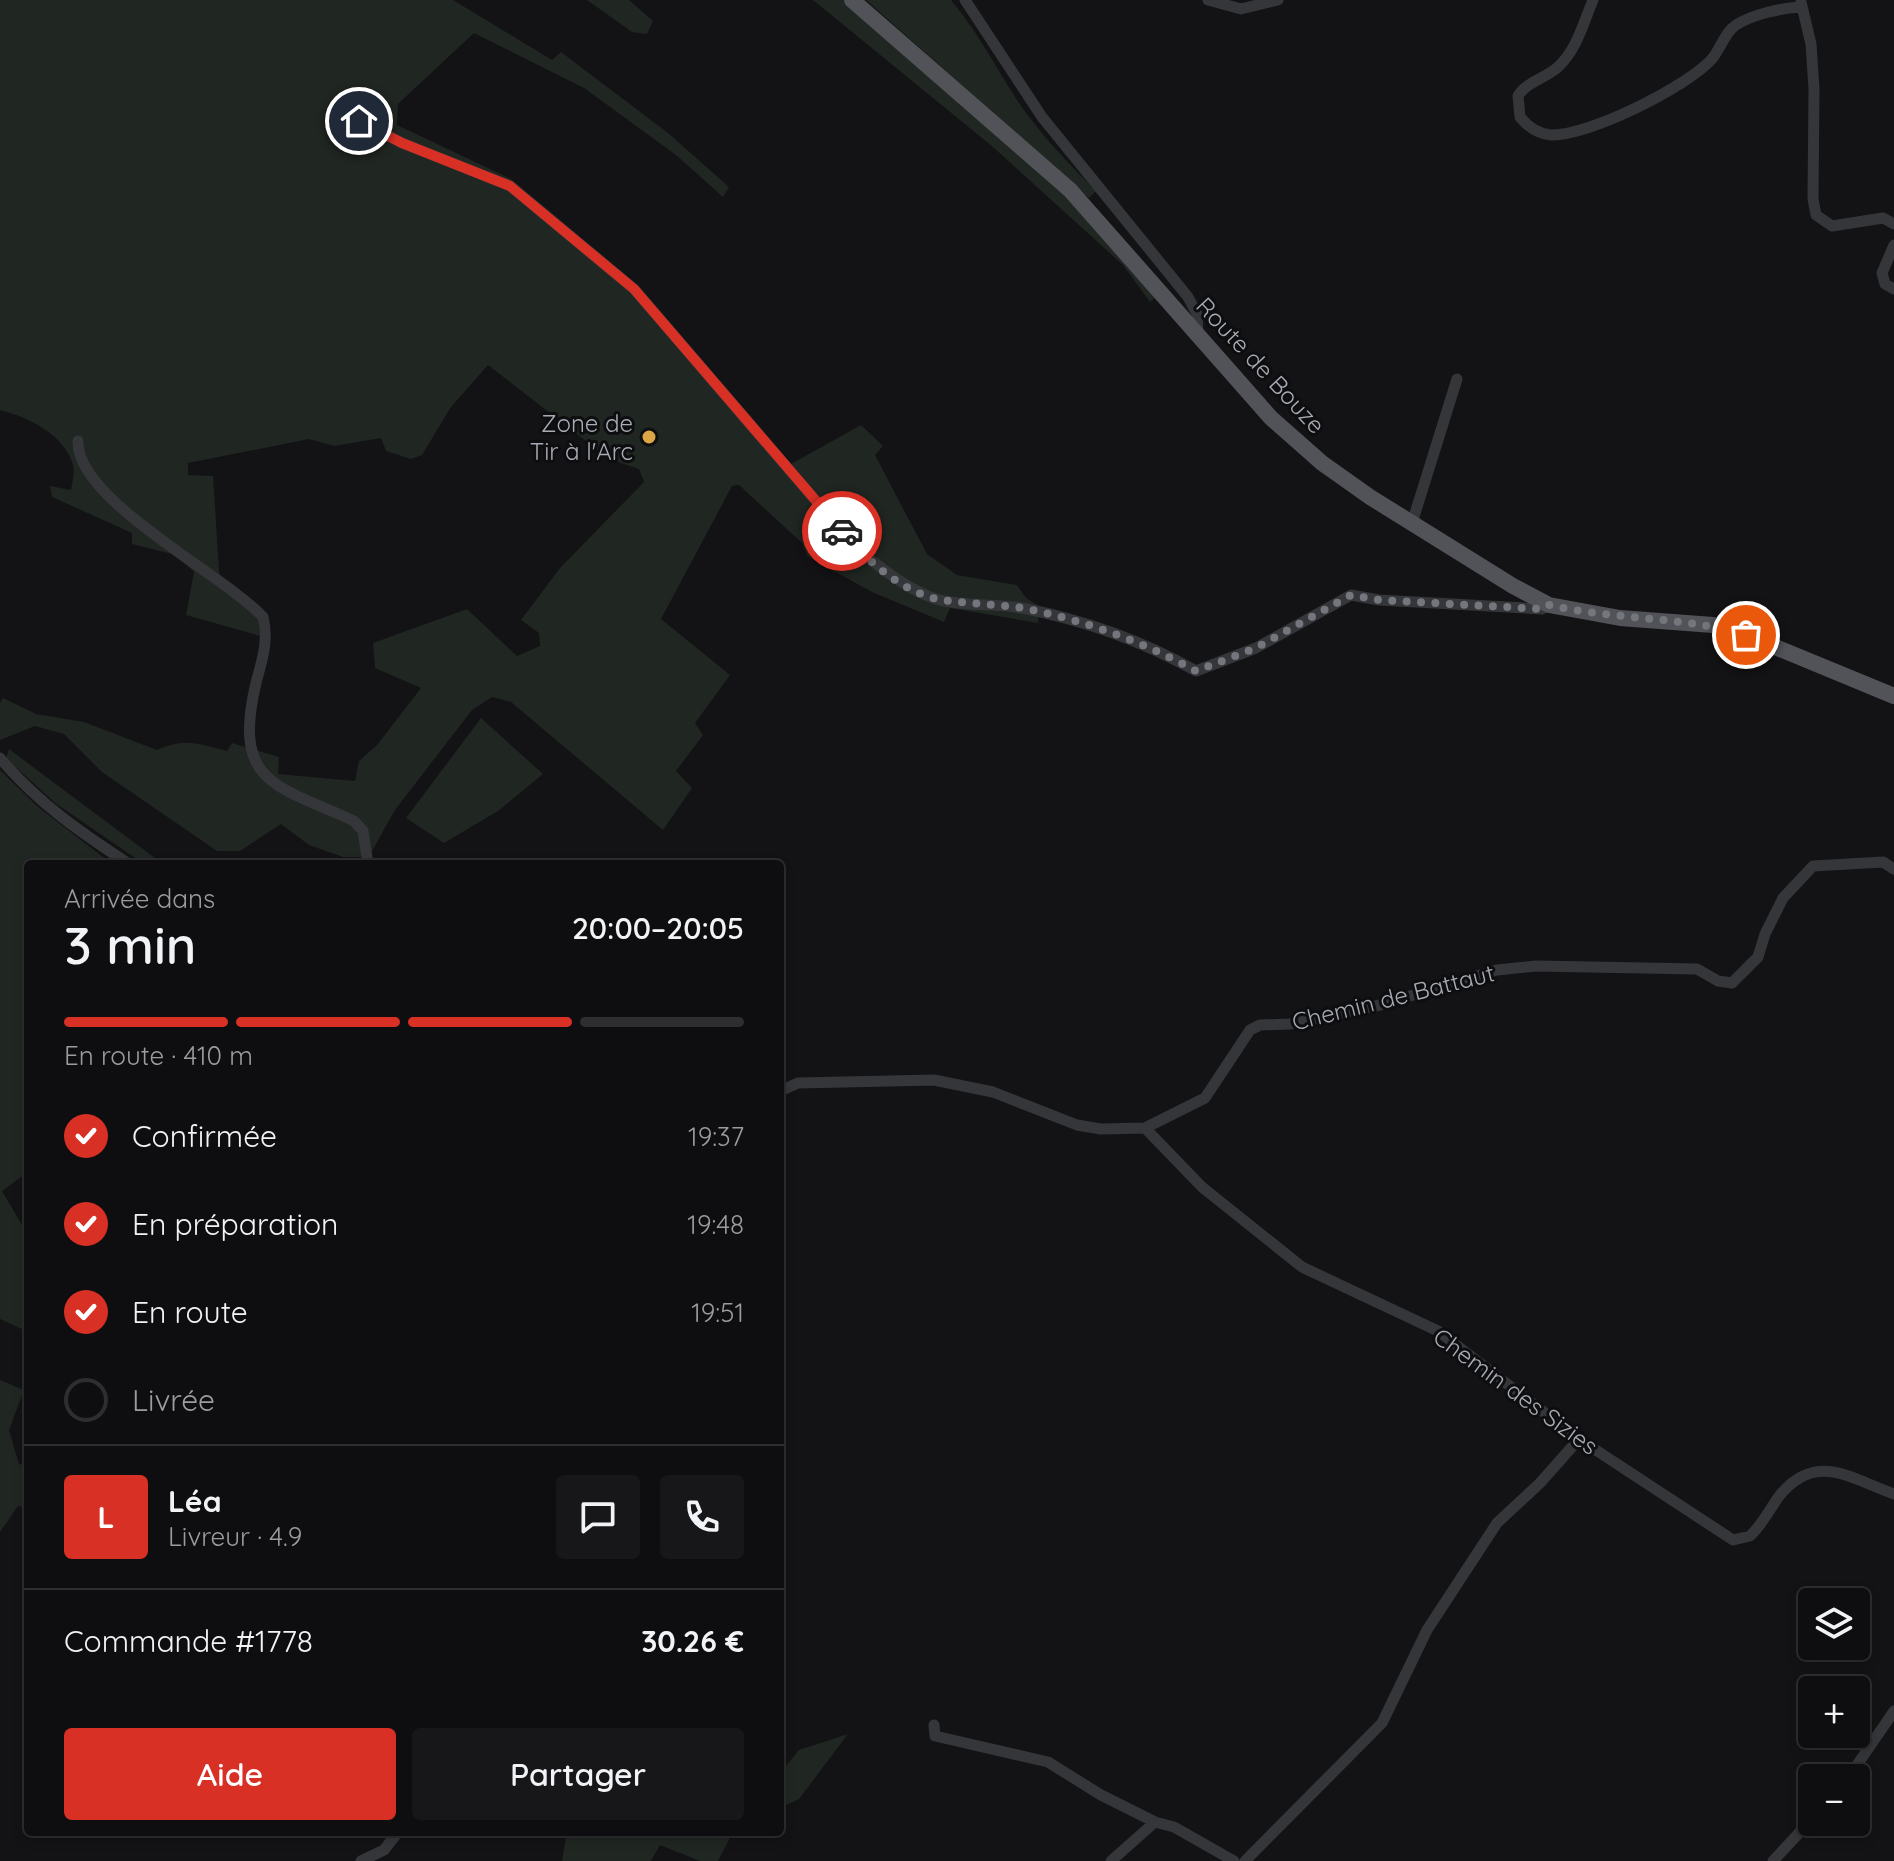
<!DOCTYPE html>
<html lang="fr">
<meta charset="utf-8">
<style>
body{margin:0;font-family:Quicksand,sans-serif;background:#171719;color:#f1f3f6;height:100vh;display:flex;flex-direction:column;font-size:30px;white-space:nowrap}
*{box-sizing:border-box;margin:0}
p{font-size:26px;color:#9b9c9f}
.icon{flex:none;width:44px;height:44px;fill:none;stroke:currentColor;stroke-width:2;stroke-linecap:round;stroke-linejoin:round}
.map{position:relative;flex:1;overflow:hidden}
.details{position:absolute;left:24px;top:860px;width:760px;height:976px;display:flex;flex-direction:column;background:#0e0e10;border-radius:8px;box-shadow:0 4px 12px #0003,0 0 0 2px #2e2e30}
.details>*{flex:none}
.buttons{position:absolute;left:1798px;top:1588px;display:grid;gap:16px}
.buttons a{display:grid;place-items:center;width:72px;height:72px;border-radius:8px;background:#0e0e10;box-shadow:0 4px 12px #0003,0 0 0 2px #2e2e30;font-size:40px}
.pin{position:absolute;display:grid;place-items:center;width:68px;height:68px;color:#fff;margin:-34px;border:4px solid #fff;border-radius:50%;box-shadow:0 2px 8px #0007}
.courier{position:absolute;display:grid;place-items:center;width:80px;height:80px;margin:-40px;border:6px solid #d93025;border-radius:50%;background:#fff;color:#222;box-shadow:0 2px 10px #0007}
.summary em{font-style:normal;font-weight:600}
.summary div{display:flex;flex-direction:column-reverse}
.summary{display:flex;align-items:center;justify-content:space-between;height:136px;padding:0 40px}
h1{font-size:52px;font-weight:600;line-height:60px}
.bar{display:grid;grid-template-columns:repeat(4,1fr);gap:12px 8px;align-content:center;height:96px;padding:0 40px}
.bar i{height:10px;border-radius:6px;background:#2e2e30}
.bar .on{background:#d93025}
.bar p{grid-column:span 4}
.line{display:flex;align-items:center;gap:20px;padding:0 40px;border-top:2px solid #2e2e30}
.line div{flex:1}
.round{display:grid;place-items:center;flex:none;width:84px;height:84px;border-radius:8px;background:#171719}
ol{padding:0 40px;list-style:none}
li{display:flex;align-items:center;gap:24px;height:88px}
li p{margin-inline-start:auto}
li .icon{padding:8px;border-radius:50%;background:#d93025;color:#fff;stroke-width:4}
li:last-child{color:#9b9c9f}
li i{width:44px;height:44px;border:4px solid #2e2e30;border-radius:50%}
.action{display:flex;gap:16px;margin-top:auto;padding:16px 40px}
.action a{flex:1;height:92px;border-radius:8px;background:#d93025;color:#fff;font-size:32px;font-weight:600;line-height:92px;text-align:center}
.action a+a{background:#171719;color:#f1f3f6}
.map>svg:first-child{display:block}
</style>
<div class="map">
<svg width="1894" height="1861" viewBox="0 0 1894 1861">
<rect width="100%" height="100%" fill="#131315"/>
<path fill="#202621" d="M0,0H453L552,60L561,52L668,133L729,187L723,197L676,155L584,88L474,33L398,104L397,125L511,179L639,286L791,464L861,425L883,446L875,455L927,554L957,575L1017,585L1026,598L1039,606L1038,623L950,608L944,622L872,592L807,556L802,543L739,485L732,486L661,619L730,675L695,723L703,735L676,771L692,788L663,830L511,702L492,697L472,710L395,810L372,851L361,857H343L309,845L281,824L240,851H217L102,772L64,734L35,726L0,740V703L3,698L36,714L84,722L157,750C185,737 198,744 227,751L232,743L279,757L278,774L355,781L359,761L377,745L421,688L375,668L373,643L467,609L517,656L540,646L539,633L521,620L560,568L644,482L639,469L609,459L488,365L451,407L422,455L411,459L386,451L381,438L334,446L309,439L188,463V475L213,476L220,585L258,615L260,636L186,615L194,572L176,555L132,544V533L52,497L50,486L71,490C72,483 75,472 73,465C65,435 28,417 0,410Z
M587,0H629L653,21L647,34L632,32Z
M813,0H843L848,4L1060,189L1157,296L1150,302L1123,265L993,147Z
M866,0H951C978,32 996,68 1019,103C1041,135 1068,163 1096,191L1089,198Z
M481,718L543,774L498,811L444,843L406,818Z
M9,749L163,864H144L55,803L6,758Z
M0,770L37,806L112,864H28V1172L2,1191L28,1235V1332L0,1319Z
M0,1380L24,1390L9,1430L19,1464L28,1466V1508L18,1506L0,1532Z
M848,1734L799,1799L780,1808V1773L799,1750Z
M567,1832H733L718,1861H700L660,1845L651,1861H562Z"/>
<g fill="none" stroke-linecap="round" stroke-linejoin="round">
<path stroke="#353639" stroke-width="11" d="M965,0L1042,117L1188,297L1197,314L1198,335
M1208,0L1241,9L1278,0
M1593,0C1583,24 1577,49 1558,67C1546,78 1526,82 1518,96L1520,117C1528,127 1538,134 1551,135C1589,136 1686,87 1711,60C1721,49 1724,33 1736,25C1753,14 1782,8 1801,7
M1801,2L1811,44L1814,89L1813,199L1816,215L1832,226L1883,218L1894,224
M337,110L402,143L510,186L634,289L858,550C883,569 906,589 936,599C963,607 995,603 1022,608C1084,620 1141,640 1196,671L1256,648L1351,595L1379,600L1542,609L1549,605
M1894,245L1882,273L1885,284L1894,289
M78,441C76,500 223,574 263,617C269,641 262,660 256,683C232,784 276,785 354,821L363,831L368,864
M1412,523L1457,379
M0,758C38,803 80,832 129,864
M780,1091L798,1083L934,1080L993,1092L1077,1125L1101,1129L1145,1128L1205,1098L1250,1030L1260,1025L1290,1024L1380,1005L1497,970L1536,966L1697,969L1718,981L1732,983L1758,957L1765,934L1783,898L1813,866L1883,862L1894,869
M1145,1128L1202,1187L1302,1267L1438,1331L1579,1439L1733,1540L1750,1536C1763,1524 1770,1508 1780,1495C1817,1451 1851,1479 1894,1494
M934,1725L935,1736L1048,1762L1101,1795L1155,1822L1174,1827L1234,1861
M1848,1778L1894,1711
M361,1861L384,1850L398,1832
M1111,1861L1155,1822
M1245,1861L1382,1723L1427,1630L1497,1523L1540,1483L1579,1439
M1773,1861L1812,1819"/>
<path stroke="#515358" stroke-width="16" d="M852,0L1070,190L1271,418L1322,463L1370,497L1513,586L1549,605L1620,618L1713,625L1746,635L1894,696"/>
</g>
<g fill="none" stroke-linecap="round" stroke-linejoin="round">
<path stroke="#73767c" stroke-width="8" stroke-dasharray="0 14.4" d="M842,531C866,560 904,594 942,600C969,604 996,604 1022,608C1084,620 1141,641 1196,671L1256,648L1351,595L1379,600L1542,609L1549,605C1614,620 1682,616 1746,635"/>
<path stroke="#d93025" stroke-width="10" d="M359,121L402,143L510,186L634,289L842,531"/>
</g>
<circle fill="#daa646" stroke="#0e0e10" stroke-width="3" cx="649" cy="437" r="8"/>
<g text-anchor="middle" dominant-baseline="central" stroke-width="6" stroke-linejoin="round" paint-order="stroke">
<g font-size="24" fill="#a7abb3" stroke="#0e0e10">
<text transform="translate(1261 365) rotate(47)">Route de Bouze</text>
<text transform="translate(1393 997) rotate(-14)">Chemin de Battaut</text>
<text transform="translate(1516 1391) rotate(36)">Chemin des Sizies</text>
</g>
<g font-size="24" fill="#a7abb3" stroke="#0e0e10" text-anchor="end">
<text x="633" y="423">Zone de<tspan x="633" dy="28">Tir à l'Arc</tspan></text>
</g>
</g>
</svg>
<div class="buttons">
<a><svg class="icon" aria-label="layers" viewBox="0 0 24 24"><path d="M12 4l9 5-9 5-9-5zM3 14l9 5 9-5"/></svg></a>
<a>+</a>
<a>−</a>
</div>
<div class="pin" style="left:1746px;top:635px;background:#ea580c"><svg class="icon" aria-label="bag" viewBox="0 0 24 24"><path d="M5 8h14l-1 12H6zM9 8a3 3 0 0 1 6 0"/></svg></div>
<div class="pin" style="left:359px;top:121px;background:#1f2937"><svg class="icon" aria-label="home" viewBox="0 0 24 24"><path d="M3 11l9-7 9 7M6 9v11h12V9"/></svg></div>
<div class="courier" style="left:842px;top:531px"><svg class="icon" aria-label="car" viewBox="0 0 24 24"><path d="M5 17H2v-5l4-1 3-4h7l3 4 3 1v5h-3M9 17h6M6 11h13"/><circle cx="7" cy="17" r="2"/><circle cx="17" cy="17" r="2"/></svg></div>
<section class="details">
<div class="summary"><div><h1>3 min</h1><p>Arrivée dans</p></div><em>20:00–20:05</em></div>
<div class="bar"><i class="on"></i><i class="on"></i><i class="on"></i><i></i><p>En route · 410 m</p></div>
<ol>
<li><svg class="icon" aria-label="check" viewBox="0 0 24 24"><path d="M5 12l5 5 9-10"/></svg>Confirmée<p>19:37</p></li>
<li><svg class="icon" aria-label="check" viewBox="0 0 24 24"><path d="M5 12l5 5 9-10"/></svg>En préparation<p>19:48</p></li>
<li><svg class="icon" aria-label="check" viewBox="0 0 24 24"><path d="M5 12l5 5 9-10"/></svg>En route<p>19:51</p></li>
<li><i></i>Livrée</li>
</ol>
<div class="line" style="height:144px"><b class="round" style="background:#d93025;color:#fff">L</b><div><b>Léa</b><p>Livreur · 4.9</p></div><a class="round"><svg class="icon" aria-label="chat" viewBox="0 0 24 24"><path d="M4 5h16v11H9l-5 4z"/></svg></a><a class="round"><svg class="icon" aria-label="phone" viewBox="0 0 24 24"><path d="M5 4h4l2 5-3 2q2 4 5 5l2-3 5 2v4C11 20 4 13 5 4z"/></svg></a></div>
<div class="line" style="height:104px"><div>Commande #1778</div><b>30.26 €</b></div>
<div class="action"><a>Aide</a><a>Partager</a></div>
</section>
</div>
